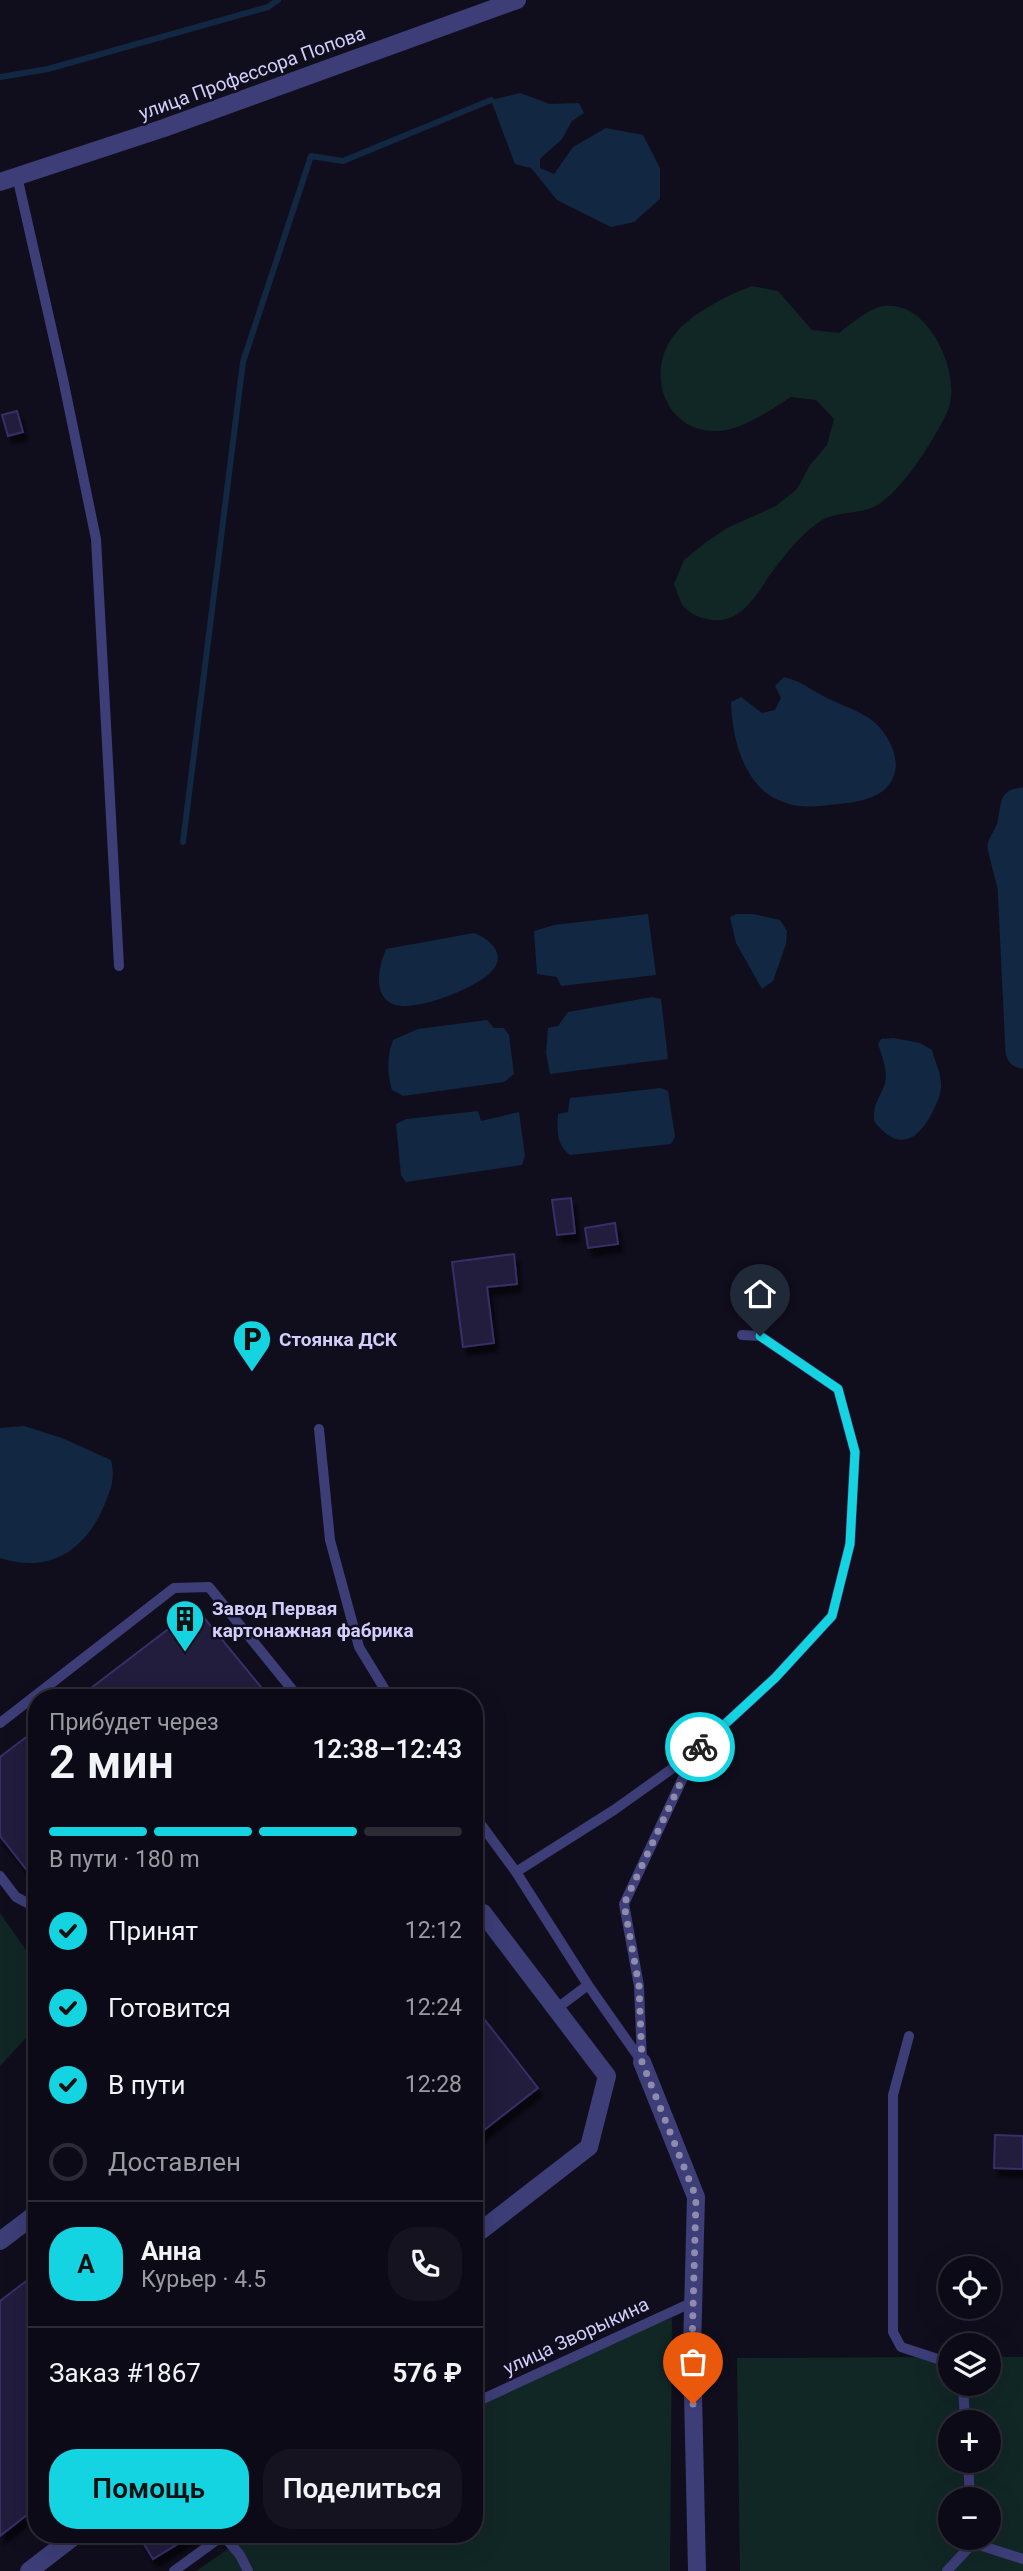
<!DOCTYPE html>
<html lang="ru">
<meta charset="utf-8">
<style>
body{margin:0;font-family:Roboto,sans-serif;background:#15131f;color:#f1f3f6;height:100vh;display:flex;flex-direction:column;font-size:26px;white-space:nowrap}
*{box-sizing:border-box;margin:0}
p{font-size:23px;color:#9a9aa1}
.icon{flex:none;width:38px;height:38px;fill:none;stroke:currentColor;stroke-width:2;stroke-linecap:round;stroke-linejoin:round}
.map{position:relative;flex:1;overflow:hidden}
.drawer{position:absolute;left:28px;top:1689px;width:455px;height:854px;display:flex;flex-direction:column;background:#0c0a16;border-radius:28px;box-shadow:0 7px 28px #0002,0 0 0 2px #2c2b35}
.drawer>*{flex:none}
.fabs{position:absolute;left:938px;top:2256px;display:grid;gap:14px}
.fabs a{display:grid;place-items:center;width:63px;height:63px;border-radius:50%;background:#0c0a16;box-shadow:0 7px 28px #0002,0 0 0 2px #2c2b35;font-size:35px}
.pin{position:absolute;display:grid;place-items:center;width:60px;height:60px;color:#fff;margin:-72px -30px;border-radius:50% 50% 50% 0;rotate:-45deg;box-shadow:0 0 7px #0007}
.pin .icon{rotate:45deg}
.courier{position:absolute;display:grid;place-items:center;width:70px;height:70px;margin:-35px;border:5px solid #14d4e1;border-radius:50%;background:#fff;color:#222;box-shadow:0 2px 9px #0007}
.headline em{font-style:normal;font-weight:600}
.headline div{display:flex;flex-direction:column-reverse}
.headline{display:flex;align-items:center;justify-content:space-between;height:119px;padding:0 21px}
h1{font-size:46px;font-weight:600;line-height:52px}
.bar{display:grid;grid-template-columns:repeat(4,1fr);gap:10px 7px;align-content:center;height:84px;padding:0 21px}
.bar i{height:9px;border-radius:5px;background:#2c2b35}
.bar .current{background:#14d4e1}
.bar p{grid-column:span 4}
.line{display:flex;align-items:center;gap:18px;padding:0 21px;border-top:2px solid #2c2b35}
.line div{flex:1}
.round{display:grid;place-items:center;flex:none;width:74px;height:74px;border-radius:28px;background:#15131f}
ol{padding:0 21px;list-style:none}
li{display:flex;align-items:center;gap:21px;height:77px}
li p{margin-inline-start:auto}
li .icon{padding:7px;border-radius:50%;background:#14d4e1;color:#111;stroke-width:4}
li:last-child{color:#9a9aa1}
li i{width:38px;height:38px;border:4px solid #2c2b35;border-radius:50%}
.cta{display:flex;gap:14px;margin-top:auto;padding:14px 21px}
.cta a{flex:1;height:80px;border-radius:28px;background:#14d4e1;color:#111;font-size:28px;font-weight:600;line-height:80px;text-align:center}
.cta a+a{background:#15131f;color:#f1f3f6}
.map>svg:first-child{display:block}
</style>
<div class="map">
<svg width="1023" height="2571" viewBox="0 0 1023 2571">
<defs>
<filter id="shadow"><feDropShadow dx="4.5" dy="8" stdDeviation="2" flood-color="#0009"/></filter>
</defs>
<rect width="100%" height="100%" fill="#100e1d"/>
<path fill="#112725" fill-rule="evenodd" d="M752,286L778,291L812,330L839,333C851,324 869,308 884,306C928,301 958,367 950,404C948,411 943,421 939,428C926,451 896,499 871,508C855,514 833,512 819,522C799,536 784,556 769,576C760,590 749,608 734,616C720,624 697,620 685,608C680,603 677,591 674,584L684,560L705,543L727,528L776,506L797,489L810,465L827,445L834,419L816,400L791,397C771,410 741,430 718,431C665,433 644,372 675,334C692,313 726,296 752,286Z
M0,1913L37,1966V2026L0,2066Z
M672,2318L670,2571H196L250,2534H474V2403L563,2358Z
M950,2357V2384H989V2357H1023V2571H740L737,2358ZM950,2422H989V2460H950ZM950,2499H989V2538H950Z"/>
<path fill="#122742" d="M520,93L550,104L579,103L584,113L572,121L562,139L540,159V168L554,174L573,147L606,128L643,135L660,168V199L634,222L611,227L557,200L531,168L515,164L491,100Z
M784,677C803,681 817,695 836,702C847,707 858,711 869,718C889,732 907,766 887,787C876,799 854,803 838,804C821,806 803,809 786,803C745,791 732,740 731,702L741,697L762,713L775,710L781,698L775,686Z
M648,914L656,975L561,986L557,977L537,974L534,931L554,925Z
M736,914H753L780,920L787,931L786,944L773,981L762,989L736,943L730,917Z
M474,933C490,939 508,955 491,972C476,988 418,1011 396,1005C371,998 379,966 386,949Z
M652,997L661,999L668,1059L550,1074L546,1053L548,1028L558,1026L568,1012Z
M487,1020L494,1028H504L509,1035L514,1074L504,1082L403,1096L392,1090C387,1073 387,1056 393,1040L418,1029Z
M894,1038L920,1043L932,1050C935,1062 942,1075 941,1088C940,1097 936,1105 932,1113C916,1144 896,1150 874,1121C873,1102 880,1099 885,1083C888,1070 882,1056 878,1044L881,1039Z
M661,1088L668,1091L675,1137L671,1144L570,1155C556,1145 557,1130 558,1114L568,1112L570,1098Z
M478,1111L481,1121L519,1112L525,1156L522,1165L406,1182L401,1175L396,1124L406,1119Z
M24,1426L62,1438L111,1460C115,1476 112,1486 106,1501C88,1548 51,1575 0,1558V1428Z"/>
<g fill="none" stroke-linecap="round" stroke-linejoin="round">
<path stroke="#122742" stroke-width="6" d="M0,77L48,69L268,7L278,0
M183,842L243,362L311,156L343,161L491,100"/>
<path stroke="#122742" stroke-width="35" d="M1023,805L1018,806L1014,829L1005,847L1015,886L1023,1051"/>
</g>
<path fill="#211b3d" stroke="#382f67" stroke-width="2" filter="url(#shadow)" d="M17,411L23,432L8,436L2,415Z
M571,1198L575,1233L557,1235L552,1200Z
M615,1223L618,1244L588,1248L585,1228Z
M514,1254L517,1284L487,1287L494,1343L463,1347L452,1262Z
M196,1608L270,1698H78Z
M37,1729V1883L0,1836V1757Z
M474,2006L538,2088L474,2138Z
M995,2135L1023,2136V2169L994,2168Z
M37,2273V2507L0,2536V2301Z
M138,2534H194L153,2559Z"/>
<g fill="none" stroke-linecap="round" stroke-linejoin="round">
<path stroke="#3d3d78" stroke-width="10" d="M17,176L63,379L96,539L119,966
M319,1429L330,1540L359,1647L390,1698
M0,1723L174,1588L209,1587L299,1698
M474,1815L516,1872L588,1985
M516,1872L614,1810L694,1753
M0,1876L16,1897L37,1908
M556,2009L588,1985L642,2062
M909,2036L893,2095V2332L901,2347L950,2363
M642,2062L639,1986L624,1904L695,1752L775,1678L832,1616L850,1544L855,1452L838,1389L760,1336L742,1335
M963,2384L965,2422
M474,2403L693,2302
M968,2460L970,2499
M223,2535L240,2555L248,2571
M972,2538L973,2543L1023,2559
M174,2571L225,2534
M947,2571L973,2543"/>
<path stroke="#3d3d78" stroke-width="18" d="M0,182L164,128L517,0
M474,1915L483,1913L607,2076L589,2147L474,2236
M642,2062L696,2197L692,2348L697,2571
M0,2241L37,2213
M29,2571L77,2534"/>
</g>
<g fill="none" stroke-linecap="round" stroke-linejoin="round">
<path stroke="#8e8bad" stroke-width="7" stroke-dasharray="0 12.6" d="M693,2404L692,2348L696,2197L642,2062L639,1986L624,1904L695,1752L700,1747"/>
<path stroke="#14d4e1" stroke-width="9" d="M700,1747L775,1678L832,1616L850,1544L855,1452L838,1389L760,1336"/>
</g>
<defs>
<g id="parking-pin" transform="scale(2.0125)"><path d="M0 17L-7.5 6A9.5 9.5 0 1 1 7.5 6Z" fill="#14d4e1" stroke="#100e1d"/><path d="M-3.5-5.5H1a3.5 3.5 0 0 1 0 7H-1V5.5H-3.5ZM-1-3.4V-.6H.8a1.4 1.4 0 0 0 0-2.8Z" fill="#111"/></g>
<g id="building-pin" transform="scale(2.0125)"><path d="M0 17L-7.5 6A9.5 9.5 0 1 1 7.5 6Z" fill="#14d4e1" stroke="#100e1d"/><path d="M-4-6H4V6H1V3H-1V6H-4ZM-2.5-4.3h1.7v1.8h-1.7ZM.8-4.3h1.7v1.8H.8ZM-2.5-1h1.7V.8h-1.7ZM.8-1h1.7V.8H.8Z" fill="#111"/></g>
</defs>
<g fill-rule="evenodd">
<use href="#parking-pin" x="252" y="1339"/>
<use href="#building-pin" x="185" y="1619"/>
</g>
<g text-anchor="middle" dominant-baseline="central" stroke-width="5" stroke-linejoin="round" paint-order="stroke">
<g font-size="19" fill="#d2cefb" stroke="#100e1d">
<text transform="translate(252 73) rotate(-20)">улица Профессора Попова</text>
<text transform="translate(576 2336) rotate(-25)">улица Зворыкина</text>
</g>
<g font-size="19" font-weight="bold" fill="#d2cefb" stroke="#100e1d" text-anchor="start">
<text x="279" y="1339">Стоянка ДСК</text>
<text x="212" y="1608">Завод Первая<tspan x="212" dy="22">картонажная фабрика</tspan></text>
</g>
</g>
</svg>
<div class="fabs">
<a><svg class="icon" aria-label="locate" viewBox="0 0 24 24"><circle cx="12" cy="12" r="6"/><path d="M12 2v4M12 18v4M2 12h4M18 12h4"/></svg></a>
<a><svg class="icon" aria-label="layers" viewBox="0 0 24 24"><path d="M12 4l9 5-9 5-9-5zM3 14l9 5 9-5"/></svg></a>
<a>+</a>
<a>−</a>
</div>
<div class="pin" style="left:693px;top:2404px;background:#ea580c"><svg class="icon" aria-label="bag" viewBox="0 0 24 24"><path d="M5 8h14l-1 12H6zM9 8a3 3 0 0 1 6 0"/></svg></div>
<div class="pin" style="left:760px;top:1336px;background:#1f2937"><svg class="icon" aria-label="home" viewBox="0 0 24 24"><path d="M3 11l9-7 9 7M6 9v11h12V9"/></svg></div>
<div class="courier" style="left:700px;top:1747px"><svg class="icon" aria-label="bike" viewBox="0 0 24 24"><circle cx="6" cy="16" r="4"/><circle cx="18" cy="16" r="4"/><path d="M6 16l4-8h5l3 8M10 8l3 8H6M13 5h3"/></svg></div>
<section class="drawer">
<div class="headline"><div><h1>2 мин</h1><p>Прибудет через</p></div><em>12:38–12:43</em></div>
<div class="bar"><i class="current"></i><i class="current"></i><i class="current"></i><i></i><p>В пути · 180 m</p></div>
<ol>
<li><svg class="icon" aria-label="check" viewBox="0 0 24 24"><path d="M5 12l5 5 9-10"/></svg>Принят<p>12:12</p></li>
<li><svg class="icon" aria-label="check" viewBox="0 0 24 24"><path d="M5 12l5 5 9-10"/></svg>Готовится<p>12:24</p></li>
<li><svg class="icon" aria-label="check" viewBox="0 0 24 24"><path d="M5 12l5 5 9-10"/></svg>В пути<p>12:28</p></li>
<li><i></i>Доставлен</li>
</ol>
<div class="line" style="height:126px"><b class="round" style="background:#14d4e1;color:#111">А</b><div><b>Анна</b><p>Курьер · 4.5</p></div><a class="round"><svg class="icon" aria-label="phone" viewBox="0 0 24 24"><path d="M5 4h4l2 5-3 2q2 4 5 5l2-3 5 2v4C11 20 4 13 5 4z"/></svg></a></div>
<div class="line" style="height:91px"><div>Заказ #1867</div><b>576 ₽</b></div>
<div class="cta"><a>Помощь</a><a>Поделиться</a></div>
</section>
</div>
